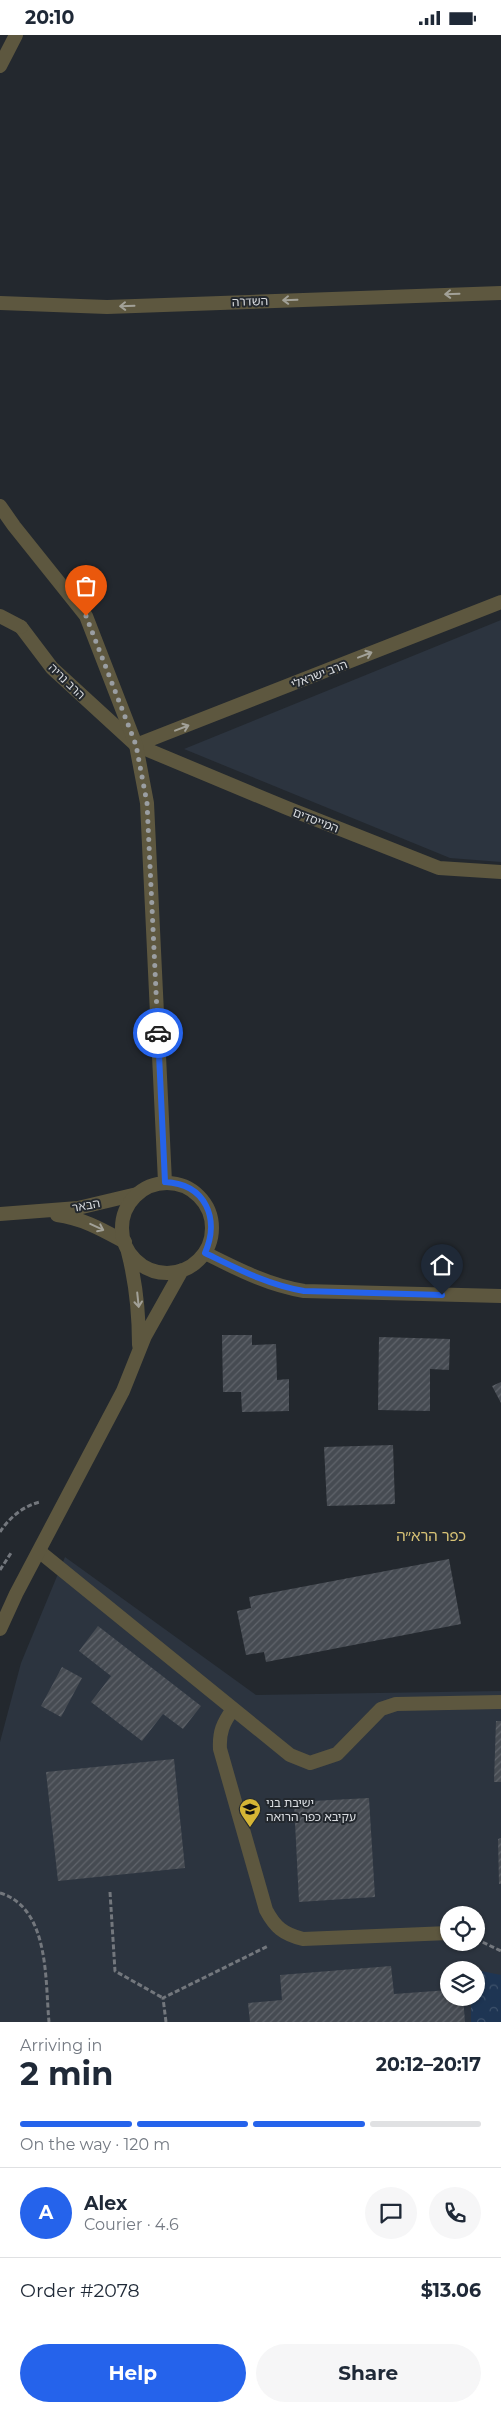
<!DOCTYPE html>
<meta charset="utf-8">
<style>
body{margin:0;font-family:Montserrat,"Noto Sans Hebrew",sans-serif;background:#f6f6f7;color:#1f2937;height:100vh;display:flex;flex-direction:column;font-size:19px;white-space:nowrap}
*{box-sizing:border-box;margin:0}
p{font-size:16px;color:#747a83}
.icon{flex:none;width:28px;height:28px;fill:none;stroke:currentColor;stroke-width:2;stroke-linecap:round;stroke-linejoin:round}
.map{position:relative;height:1987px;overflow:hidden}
.sheet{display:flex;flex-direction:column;background:#fff;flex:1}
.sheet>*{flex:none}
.controls{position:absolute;left:440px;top:1871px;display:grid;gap:10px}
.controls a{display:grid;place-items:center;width:45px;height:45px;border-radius:50%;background:#fff;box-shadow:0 1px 4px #0004;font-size:25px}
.pin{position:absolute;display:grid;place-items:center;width:42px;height:42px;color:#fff;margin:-51px -21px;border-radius:50% 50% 50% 0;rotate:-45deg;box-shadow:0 0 5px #0007}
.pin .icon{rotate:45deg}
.courier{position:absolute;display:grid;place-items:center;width:50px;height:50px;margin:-25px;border:4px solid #2563eb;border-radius:50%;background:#fff;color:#222;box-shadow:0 1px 6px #0007}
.head em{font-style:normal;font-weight:700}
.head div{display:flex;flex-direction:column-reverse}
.head{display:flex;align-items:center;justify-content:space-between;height:85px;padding:0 20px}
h1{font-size:32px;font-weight:700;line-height:38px}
.bar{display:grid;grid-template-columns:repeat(4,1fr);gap:8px 5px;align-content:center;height:60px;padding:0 20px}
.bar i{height:6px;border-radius:4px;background:#e0e1e3}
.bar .current{background:#2563eb}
.bar p{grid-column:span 4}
.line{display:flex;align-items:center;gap:12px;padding:0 20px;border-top:1px solid #e0e1e3}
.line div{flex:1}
.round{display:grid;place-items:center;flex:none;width:52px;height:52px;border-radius:26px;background:#f6f6f7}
.cta{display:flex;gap:10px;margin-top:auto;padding:10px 20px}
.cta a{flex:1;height:58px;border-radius:30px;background:#2563eb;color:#fff;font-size:20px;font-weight:700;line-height:58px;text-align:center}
.cta a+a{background:#f6f6f7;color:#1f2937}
.status{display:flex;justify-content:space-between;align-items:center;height:35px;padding:0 25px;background:#fff;direction:ltr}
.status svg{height:14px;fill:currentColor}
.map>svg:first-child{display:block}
</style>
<div class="status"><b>20:10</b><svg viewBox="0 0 49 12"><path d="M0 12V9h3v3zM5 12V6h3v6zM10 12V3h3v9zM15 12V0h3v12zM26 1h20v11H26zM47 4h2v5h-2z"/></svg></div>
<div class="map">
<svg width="501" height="1987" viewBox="0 0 501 1987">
<defs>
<pattern id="park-crowns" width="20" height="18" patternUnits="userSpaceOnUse" patternTransform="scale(1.25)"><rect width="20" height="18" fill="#1e3553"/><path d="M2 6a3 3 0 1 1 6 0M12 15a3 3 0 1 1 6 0" fill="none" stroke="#3e526b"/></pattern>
<pattern id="building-hatch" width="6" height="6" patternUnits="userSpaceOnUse" patternTransform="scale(1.25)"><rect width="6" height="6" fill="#464b52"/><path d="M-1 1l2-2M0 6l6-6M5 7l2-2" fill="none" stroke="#60646b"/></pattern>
</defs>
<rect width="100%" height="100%" fill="#23282e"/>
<path fill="#2c343f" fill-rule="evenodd" d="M501,585V827L450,823L184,714Z
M65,1522L256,1660L501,1656V1987H0V1707L21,1628ZM449,1880H476V1908H449ZM449,1935H476V1962H449Z"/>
<path fill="url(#park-crowns)" d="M471,1934L501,1940V1987H471V1963L476,1962V1935Z"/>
<path fill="url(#building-hatch)" d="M222,1300H252V1310L276,1309L277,1345L289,1344V1376L242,1377L241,1357H223Z
M379,1302L450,1304L449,1335L430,1334V1376L378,1375Z
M501,1347V1368L492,1351Z
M393,1410L395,1469L327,1471L324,1412Z
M449,1524L461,1589L266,1627L264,1617L246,1620L237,1576L251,1573L249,1562Z
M98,1591L201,1671L183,1694L163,1679L142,1706L91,1667L111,1641L79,1616Z
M62,1632L82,1643L61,1682L41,1671Z
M496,1686H501V1747H494Z
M174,1724L185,1833L58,1846L46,1737Z
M369,1763L375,1862L299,1867L294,1767Z
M501,1803V1849H499L498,1804Z
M391,1931L394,1959L449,1955V1962H463L465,1987H250L248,1968L282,1965L280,1940Z"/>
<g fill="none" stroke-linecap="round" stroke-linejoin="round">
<path stroke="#73777d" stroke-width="3" stroke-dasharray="5 2.5" stroke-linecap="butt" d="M0,1497C9,1483 23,1471 40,1467
M0,1535L11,1518
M110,1857L115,1936L163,1963
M0,1858C50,1873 45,1946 49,1987
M476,1904L501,1916
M166,1987L163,1963L268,1911"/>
<path stroke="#5d573f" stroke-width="14" d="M21,592L52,633L136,710"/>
<path stroke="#5d573f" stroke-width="14" d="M0,268L107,272L501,258
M0,581L21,592
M136,710L501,567
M136,710L287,773L439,833L501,837
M0,1179L78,1173L137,1159
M57,1180C82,1183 103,1195 125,1207
M205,1218C237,1234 268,1250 304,1256L501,1261
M40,1517L290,1720L310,1728L337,1719L381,1674L396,1669L501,1667
M233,1674C223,1688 219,1697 220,1714L266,1875C275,1892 283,1899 303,1904L449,1898"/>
<path stroke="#5d573f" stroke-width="14" d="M0,31L16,0
M0,471L14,491L86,581L136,710L147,768L165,1147
M122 1193a45 45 0 1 1 90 0a45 45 0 1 1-90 0Z
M128,1217C136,1248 139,1278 139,1310
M0,1594L16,1559L123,1356L145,1301L182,1235"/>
</g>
<defs><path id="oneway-shaft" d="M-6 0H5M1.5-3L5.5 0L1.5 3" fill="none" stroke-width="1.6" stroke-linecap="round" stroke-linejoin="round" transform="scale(1.25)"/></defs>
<g stroke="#a2a198">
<use href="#oneway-shaft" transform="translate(452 259) rotate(178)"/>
<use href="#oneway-shaft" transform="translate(290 265) rotate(178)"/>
<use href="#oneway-shaft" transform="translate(127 271) rotate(178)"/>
<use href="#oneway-shaft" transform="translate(365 620) rotate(-21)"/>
<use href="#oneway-shaft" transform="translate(182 693) rotate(-21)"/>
<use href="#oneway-shaft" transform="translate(97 1192) rotate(25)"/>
<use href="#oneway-shaft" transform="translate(138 1265) rotate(84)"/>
</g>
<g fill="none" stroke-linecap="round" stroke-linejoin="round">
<path stroke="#9a9ea2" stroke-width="5" stroke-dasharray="0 9" d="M86,581L136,710L147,768L158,998"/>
<path stroke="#2563eb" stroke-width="6" d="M158,998L165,1147C206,1149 220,1184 205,1218C238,1234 268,1250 304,1256L442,1260"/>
</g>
<defs>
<g id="school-pin" transform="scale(1.125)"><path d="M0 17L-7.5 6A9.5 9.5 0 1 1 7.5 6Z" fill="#d5b535" stroke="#23282e"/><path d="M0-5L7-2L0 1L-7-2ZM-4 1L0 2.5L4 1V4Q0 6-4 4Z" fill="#111"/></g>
</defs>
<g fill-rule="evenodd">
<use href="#school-pin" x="250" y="1774"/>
</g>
<g text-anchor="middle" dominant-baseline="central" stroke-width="4" stroke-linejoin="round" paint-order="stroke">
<g font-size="12" fill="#dadde1" stroke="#23282e">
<text transform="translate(250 266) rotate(-2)">השדרה</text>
<text transform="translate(319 639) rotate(-21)">הרב ישראלי</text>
<text transform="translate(67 646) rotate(44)">הרב נריה</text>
<text transform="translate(316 785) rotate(21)">המייסדים</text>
<text transform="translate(86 1170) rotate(-10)">הבאר</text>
</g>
<g font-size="12" fill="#dadde1" stroke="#23282e" text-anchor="start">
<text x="266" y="1767">ישיבת בני<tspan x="266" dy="14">עקיבא כפר הרואה</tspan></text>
</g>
<g font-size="15" fill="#d8c376" stroke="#23282e">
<text x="431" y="1500">כפר הרא״ה</text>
</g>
</g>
</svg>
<div class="controls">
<a><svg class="icon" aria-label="locate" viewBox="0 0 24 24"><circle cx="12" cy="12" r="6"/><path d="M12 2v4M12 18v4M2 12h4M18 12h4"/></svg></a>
<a><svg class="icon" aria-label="layers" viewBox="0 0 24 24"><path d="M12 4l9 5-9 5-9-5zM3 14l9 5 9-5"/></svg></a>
</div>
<div class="pin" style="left:86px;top:581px;background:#ea580c"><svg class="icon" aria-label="bag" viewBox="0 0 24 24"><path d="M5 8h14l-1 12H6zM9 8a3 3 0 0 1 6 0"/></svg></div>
<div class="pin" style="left:442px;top:1260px;background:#1f2937"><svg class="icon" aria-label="home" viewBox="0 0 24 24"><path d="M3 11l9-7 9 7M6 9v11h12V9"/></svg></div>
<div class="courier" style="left:158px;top:998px"><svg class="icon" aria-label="car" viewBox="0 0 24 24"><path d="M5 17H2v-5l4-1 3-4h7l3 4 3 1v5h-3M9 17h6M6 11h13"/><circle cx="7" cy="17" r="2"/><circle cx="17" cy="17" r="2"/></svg></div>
</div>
<section class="sheet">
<div class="head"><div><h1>2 min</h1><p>Arriving in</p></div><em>20:12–20:17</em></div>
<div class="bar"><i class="current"></i><i class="current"></i><i class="current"></i><i></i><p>On the way · 120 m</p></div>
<div class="line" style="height:90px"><b class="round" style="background:#2563eb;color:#fff">A</b><div><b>Alex</b><p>Courier · 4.6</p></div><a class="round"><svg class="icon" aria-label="chat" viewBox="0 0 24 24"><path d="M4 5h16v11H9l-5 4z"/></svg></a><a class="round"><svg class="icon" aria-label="phone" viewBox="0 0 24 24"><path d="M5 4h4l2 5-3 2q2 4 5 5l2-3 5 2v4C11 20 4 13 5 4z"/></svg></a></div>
<div class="line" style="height:65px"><div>Order #2078</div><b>$13.06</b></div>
<div class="cta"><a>Help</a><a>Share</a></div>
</section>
